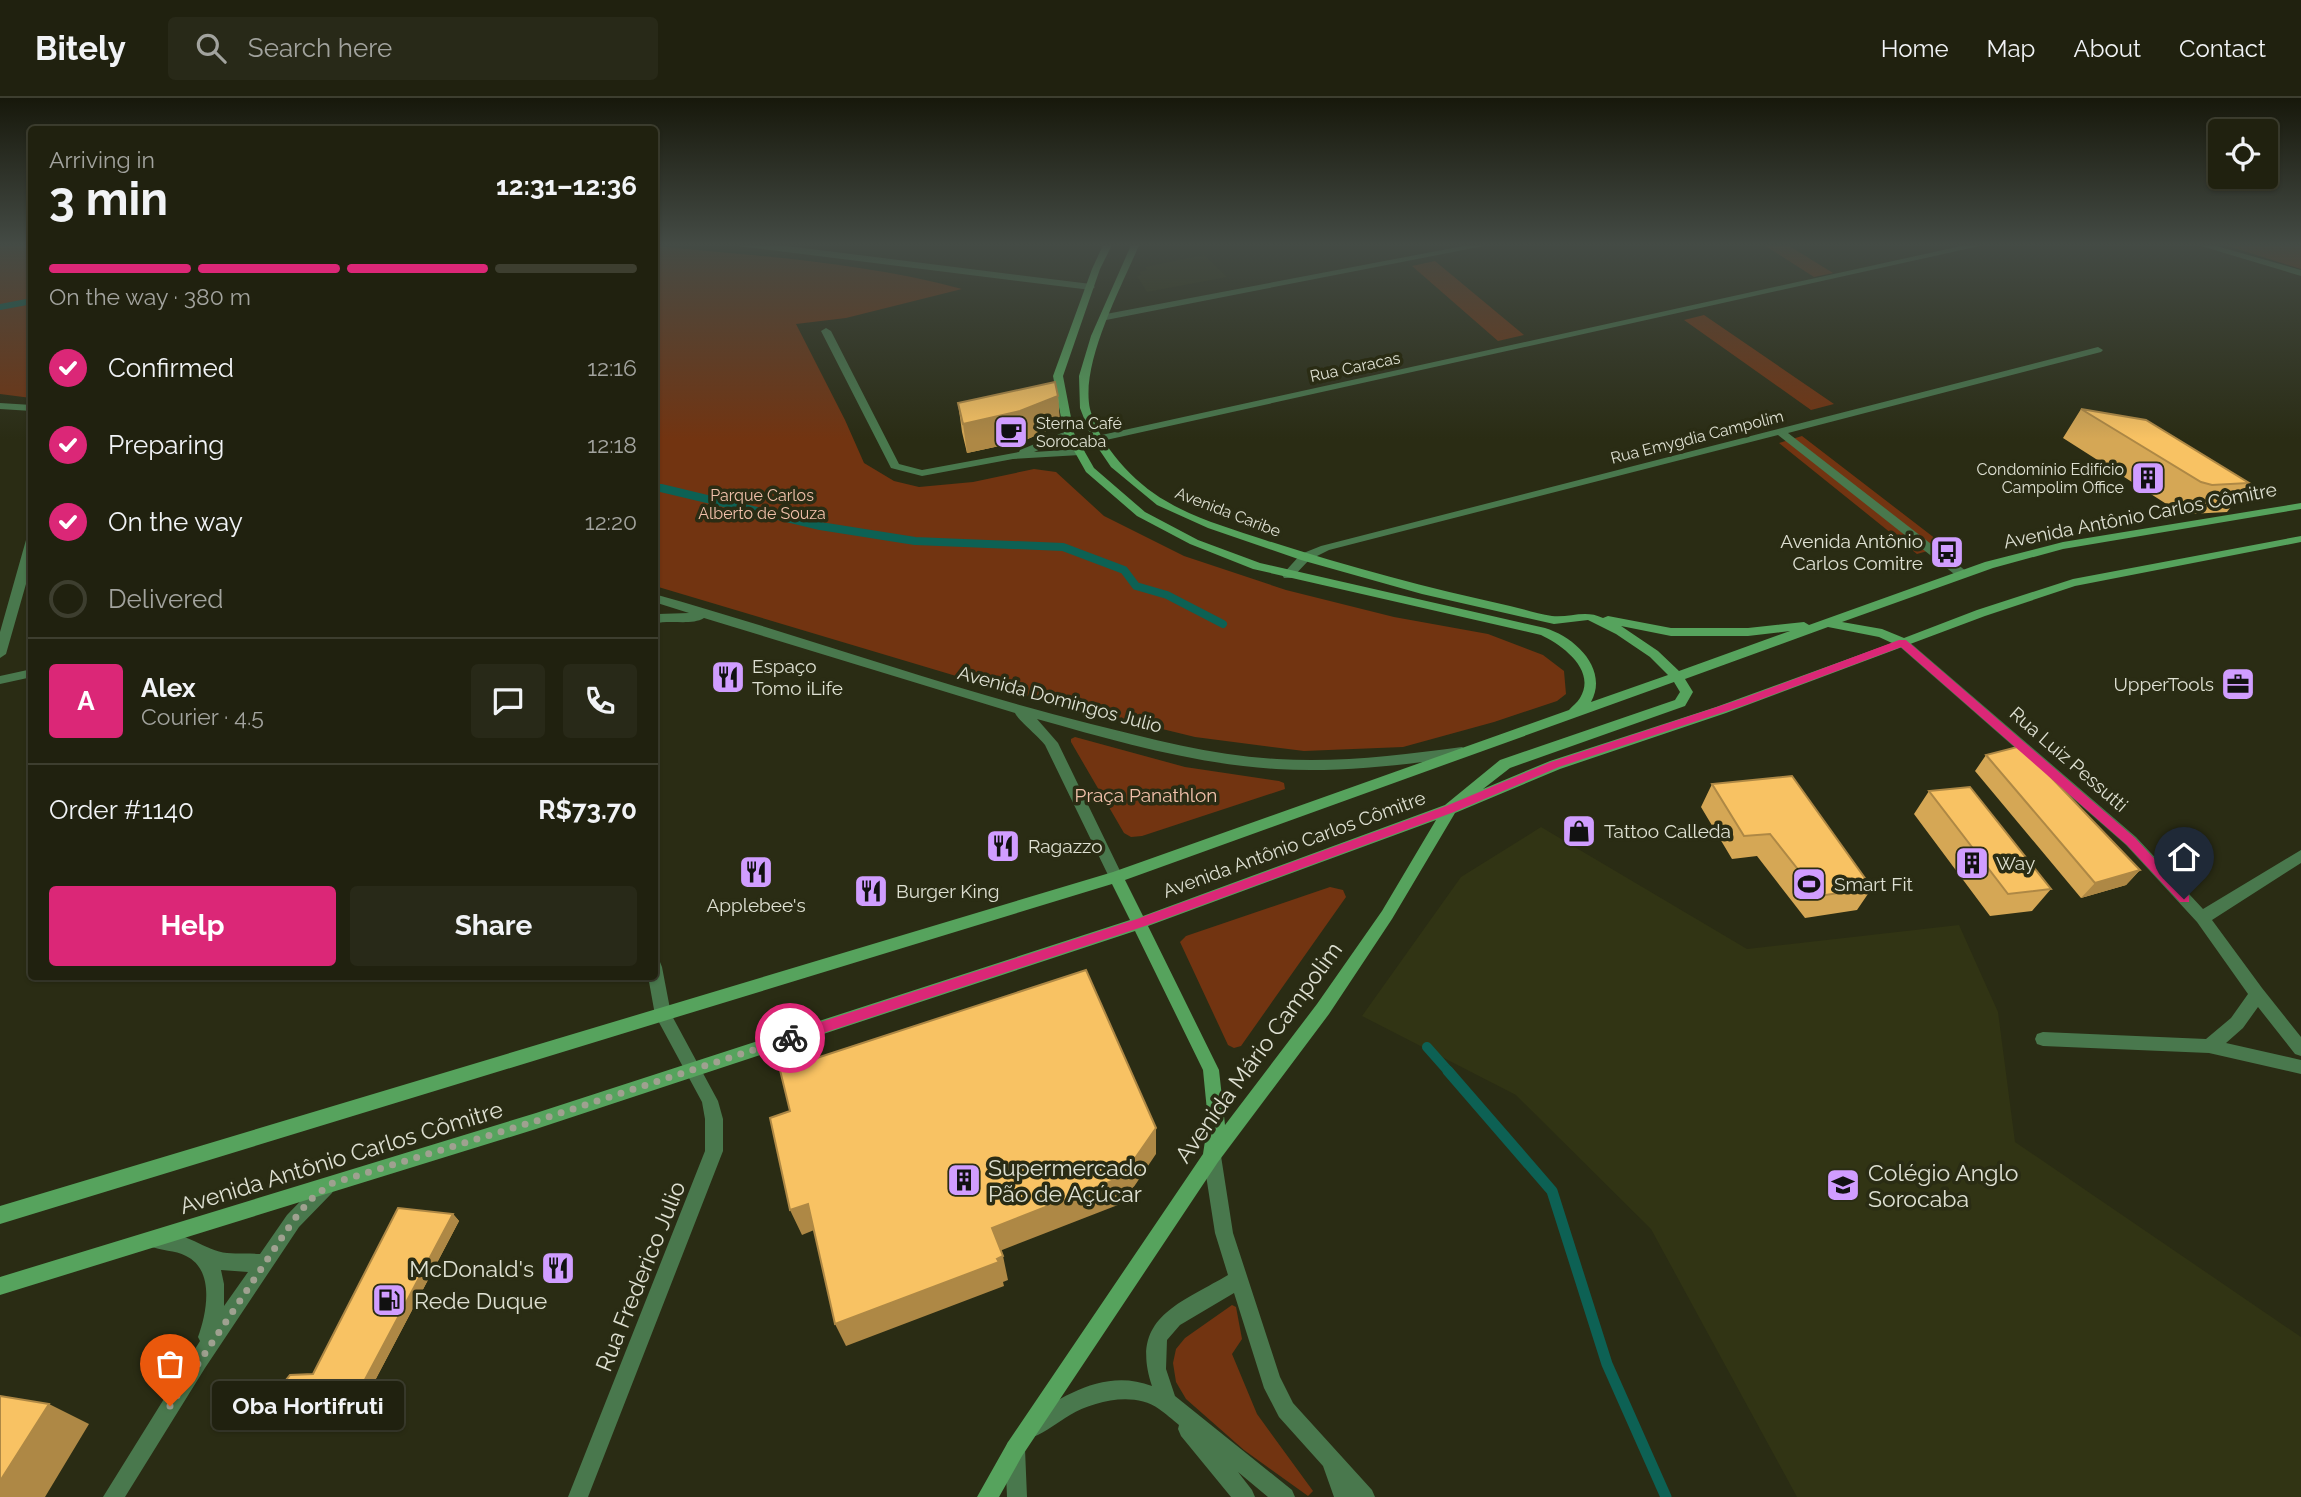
<!DOCTYPE html>
<meta charset="utf-8">
<style>
body{margin:0;font-family:Raleway,sans-serif;background:#282918;color:#f1f3f6;height:100vh;display:flex;flex-direction:column;font-size:26px;white-space:nowrap}
*{box-sizing:border-box;margin:0}
p{font-size:23px;color:#a2a39e}
.icon{flex:none;width:38px;height:38px;fill:none;stroke:currentColor;stroke-width:2;stroke-linecap:round;stroke-linejoin:round}
.map{position:relative;flex:1;overflow:hidden}
.drawer{position:absolute;left:28px;top:28px;width:630px;height:854px;display:flex;flex-direction:column;background:#20210f;border-radius:7px;box-shadow:0 2px 5px #0004,0 0 0 2px #3d3e2f}
.drawer>*{flex:none}
.buttons{position:absolute;left:2208px;top:21px;display:grid;gap:14px}
.buttons a{display:grid;place-items:center;width:70px;height:70px;border-radius:7px;background:#20210f;box-shadow:0 2px 5px #0004,0 0 0 2px #3d3e2f;font-size:35px}
.pin{position:absolute;display:grid;place-items:center;width:60px;height:60px;color:#fff;margin:-72px -30px;border-radius:50% 50% 50% 0;rotate:-45deg;box-shadow:0 0 7px #0007}
.pin .icon{rotate:45deg}
.courier{position:absolute;display:grid;place-items:center;width:70px;height:70px;margin:-35px;border:5px solid #db2777;border-radius:50%;background:#fff;color:#222;box-shadow:0 2px 9px #0007}
.bubble{position:absolute;height:49px;border-radius:7px;background:#20210f;box-shadow:0 2px 5px #0004,0 0 0 2px #3d3e2f;font-size:23px;font-weight:700;line-height:49px;text-align:center}
.summary em{font-style:normal;font-weight:700}
.summary div{display:flex;flex-direction:column-reverse}
.summary{display:flex;align-items:center;justify-content:space-between;height:119px;padding:0 21px}
h1{font-size:46px;font-weight:700;line-height:52px}
.bar{display:grid;grid-template-columns:repeat(4,1fr);gap:10px 7px;align-content:center;height:84px;padding:0 21px}
.bar i{height:9px;border-radius:5px;background:#3d3e2f}
.bar .on{background:#db2777}
.bar p{grid-column:span 4}
.line{display:flex;align-items:center;gap:18px;padding:0 21px;border-top:2px solid #3d3e2f}
.line div{flex:1}
.round{display:grid;place-items:center;flex:none;width:74px;height:74px;border-radius:7px;background:#282918}
ol{padding:0 21px;list-style:none}
li{display:flex;align-items:center;gap:21px;height:77px}
li p{margin-inline-start:auto}
li .icon{padding:7px;border-radius:50%;background:#db2777;color:#fff;stroke-width:4}
li:last-child{color:#a2a39e}
li i{width:38px;height:38px;border:4px solid #3d3e2f;border-radius:50%}
.action{display:flex;gap:14px;margin-top:auto;padding:14px 21px}
.action a{flex:1;height:80px;border-radius:7px;background:#db2777;color:#fff;font-size:28px;font-weight:700;line-height:80px;text-align:center}
.action a+a{background:#282918;color:#f1f3f6}
header{display:flex;align-items:center;gap:42px;box-sizing:border-box;height:98px;padding:0 35px;background:#20210f;border-bottom:2px solid #3d3e2f}
header strong{font-size:33px}
nav{display:flex;gap:38px;margin-inline-start:auto;font-size:24px}
.search{width:490px;height:63px;background:#282918;display:flex;align-items:center;gap:18px;box-sizing:border-box;padding:0 24px;border-radius:7px;color:#a2a39e;font-size:26px}
.map>svg:first-child{display:block}
</style>
<header>
<strong>Bitely</strong>
<div class="search"><svg class="icon" aria-label="search" viewBox="0 0 24 24"><circle cx="10" cy="10" r="6"/><path d="M15 15l6 6"/></svg>Search here</div>
<nav><a>Home</a><a>Map</a><a>About</a><a>Contact</a></nav>
</header>
<div class="map">
<svg width="2301" height="1399" viewBox="0 0 2301 1399">
<rect width="100%" height="100%" fill="#2a2c14"/>
<path fill="#313414" d="M1204,157L1227,179L1147,194L1137,178L1142,177L1139,174L1147,172L1145,169Z
M1541,729L1747,851L1959,827L1998,914L2015,1044L2301,1239V1399H1797L1651,1131L1516,997L1362,918L1461,779Z"/>
<path fill="#723411" d="M0,145H31V300L0,296Z
M1786,145V146L1833,175L1814,179L1761,145Z
M2218,145L2292,146L2301,148V171Z
M655,148C757,158 862,164 962,191L846,220L796,226L845,322L864,365L894,383L919,389L973,384L1034,371L1056,374L1104,418L1184,458L1286,492L1394,519L1488,536L1543,557L1564,573L1566,596L1557,603L1494,624L1403,649L1304,653L1195,639L1003,592L655,488Z
M1435,163L1524,237L1498,243L1412,168Z
M1704,217L1834,306L1811,312L1684,222Z
M1802,338L1945,448L1917,456L1779,345Z
M1075,639L1185,669L1279,683L1284,685L1285,691L1142,738L1131,739L1124,735L1071,644V641Z
M1330,789L1343,792L1346,799L1241,948L1234,950L1228,947L1180,844L1186,838Z
M1232,1207L1236,1209L1242,1241L1232,1256L1257,1316L1313,1393L1308,1398L1244,1352L1186,1301L1176,1284L1173,1265L1176,1251L1185,1240Z"/>
<g fill="none" stroke-linecap="round" stroke-linejoin="round">
<path stroke="#0d6154" stroke-width="6" d="M0,209L32,203"/>
<path stroke="#0d6154" stroke-width="8" d="M661,390L820,428L915,443L1063,449L1124,472L1136,488L1167,497L1223,526"/>
<path stroke="#0d6154" stroke-width="10" d="M1427,949L1450,975"/>
<path stroke="#0d6154" stroke-width="11" d="M1448,973L1552,1093L1607,1266L1666,1399"/>
<path fill="#49784d" fill-rule="evenodd" d="M714,145H752L795,149L1091,186L1095,189L1091,192Z
M1479,145H1499L1106,222L1101,219L1106,216Z
M1975,145H1993L1097,344L1092,341L1097,338Z
M2191,145H2206L2301,172V178Z
M826,230L831,233L899,366L922,372L1019,354L1020,352L1069,332L1073,333V337L1034,354L1080,351L1085,354L1080,357L1013,361L922,378L891,370L821,233Z
M2098,249L2103,252L2101,254L1788,335L1966,473V479H1958L1778,337L1329,452L1309,462L1292,480H1284L1282,477L1301,456L1321,448Z
M0,305L32,307V313L0,311Z
M32,439V465L6,556L0,560V534L26,442Z
M654,496C801,537 943,589 1091,626C1152,641 1214,658 1277,661C1339,665 1401,657 1462,649L1469,654L1462,659C1401,667 1338,675 1276,671C1195,666 1115,643 1037,621L1058,645L1123,779L1121,783H1111L1109,779L1045,647C1038,638 1018,622 1015,615L704,520C691,528 670,521 654,526V517L658,516L689,515L654,504Z
M1903,541L1907,542L2136,739L2203,811L2301,752V765L2212,822L2262,890L2301,939V958L2295,956L2258,909L2243,930L2226,945L2301,962V976L2209,955L2043,948L2037,946L2035,941L2037,936L2043,934L2206,941L2231,920L2248,896L2197,824L2126,747L1899,548L1897,545L1899,542Z
M32,571V579L0,586V578Z
M654,863L660,864L662,869L671,916L718,1003L723,1021V1053L588,1399H568L705,1053V1021L702,1004L655,917L648,878H654Z
M1212,1050L1218,1052L1221,1058L1233,1135L1280,1279L1293,1305L1372,1392L1375,1399H1334L1323,1368L1279,1319L1264,1290L1234,1195L1180,1227L1167,1242L1166,1271L1175,1298L1292,1392L1295,1399H1268L1238,1374L1252,1392L1255,1399H1231L1181,1338L1178,1331L1179,1327C1173,1322 1165,1315 1159,1311C1134,1293 1094,1303 1070,1317C1058,1324 1046,1334 1033,1339L1026,1336L1023,1329L1026,1322C1064,1297 1106,1270 1152,1288C1129,1220 1179,1206 1228,1177L1215,1135L1203,1058L1206,1052Z
M326,1081L332,1083L335,1089L332,1095L299,1129L205,1270L125,1399H103L200,1243L198,1239C207,1214 215,1172 186,1158C175,1152 161,1153 149,1148L146,1142L149,1136C174,1125 202,1152 227,1155C238,1156 249,1155 260,1156L287,1117L320,1083ZM221,1172L248,1174L224,1208V1186Z
M1015,1341L1022,1344L1025,1351L1027,1399H1007L1005,1351L1008,1344Z"/>
<path fill="#56a35d" fill-rule="evenodd" d="M1104,145H1113L1100,171L1063,278L1074,335L1094,370L1145,414L1198,442L1260,465L1545,530C1575,539 1609,571 1591,604L1668,577L1650,559L1616,536L1588,522L1554,526L1422,496L1301,462L1208,430L1157,407L1111,369L1092,341L1080,310L1079,278L1091,238L1132,145H1140C1122,188 1080,265 1090,311C1099,347 1134,385 1166,403C1196,421 1232,431 1265,442C1345,468 1427,490 1510,508C1524,511 1538,516 1552,518C1570,520 1585,511 1603,520L1608,518L1671,530H1748L1804,524L1809,527L1985,464L2063,444L2301,405V411L2063,451L1993,470L1842,524L1882,531L1904,540L1977,512L2073,481L2301,438V444L2075,488L1985,518L1726,615L1560,671L1455,715L1392,821L1329,916L1218,1064L1022,1358L999,1399H977L1008,1344L1203,1056L1208,1023L1203,972L1135,833L536,1031L0,1197V1179L536,1015L1130,822L1112,786L0,1126V1108L1113,774L1569,612C1572,608 1577,605 1580,600C1597,572 1562,547 1541,537L1253,471L1190,446L1137,418L1086,374L1064,335L1053,278L1092,171ZM1621,528L1671,538H1748L1790,533L1679,573L1658,553ZM1828,529L1879,539L1892,545L1716,609L1550,663L1483,691L1510,670L1685,608L1693,594L1685,581ZM1674,584L1680,594L1675,602L1500,662L1445,707L1143,818L1125,782ZM1436,722L1382,813L1317,906L1225,1027L1219,972L1148,828Z"/>
</g>
<path fill="#d5a755" d="M1058,298L1060,327L1023,343L967,355L962,334L958,305Z
M2081,311L2249,385L2227,414L2190,416L2179,414L2063,340Z
M1986,657L2140,772L2126,787L2081,800L1975,673Z
M1712,686L1872,790L1857,812L1805,820L1757,758L1732,761L1701,709Z
M1929,693L2051,791L2032,813L1990,818L1914,716Z
M453,1116L459,1123L371,1290L377,1292L385,1297L370,1319L283,1302L274,1297L313,1276Z"/>
<path fill="#ae8845" d="M1058,298L1060,327L1023,343L967,355L963,326Z
M2140,772L2126,787L2081,800L2095,785Z
M1156,1030V1056L1123,1105L997,1154L992,1130Z
M808,1106L819,1130L802,1137L790,1112Z
M453,1116L459,1123L369,1294L361,1289Z
M1003,1158L1008,1182L1003,1184L1004,1188L846,1248L835,1226Z
M377,1292L385,1297L370,1319L362,1314Z
M49,1306L89,1326L45,1399H0V1383Z"/>
<path fill="#f8c263" stroke="#ae8845" stroke-width="2" d="M1055,284L1058,298L1020,313L963,326L958,305Z
M2081,311L2146,322L2249,385L2212,387L2201,384Z
M2021,648L2140,772L2095,785L1986,657Z
M1792,678L1872,790L1819,798L1770,736L1744,738L1712,686Z
M1970,689L2051,791L2008,796L1929,693Z
M1086,872L1156,1030L1122,1079L992,1130L1003,1158L997,1161L999,1164L835,1226L808,1106L790,1112L770,1020L790,1013L780,972Z
M398,1110L453,1116L361,1289L377,1292L362,1314L274,1297L290,1277L313,1276Z
M0,1298L49,1306L0,1383Z"/>
<linearGradient id="sky" x2="0" y2="1"><stop stop-color="#17180b"/><stop offset="0.43" stop-color="#444b45"/><stop offset="1" stop-color="#444b45" stop-opacity="0"/></linearGradient>
<rect width="2301" height="341" fill="url(#sky)"/>
<path fill="#db2777" d="M1899,542H1906L2135,740L2189,798V804H2180L2127,747L1901,549L1748,606L1559,669L1454,714L1145,828L790,946L784,940L790,934L1137,821L1446,708L1551,664L1741,601Z"/>
<g fill="none" stroke-linecap="round" stroke-linejoin="round">
<path stroke="#9fa190" stroke-width="7" stroke-dasharray="0 12.6" d="M170,1308L293,1123L309,1103L330,1086L536,1023L790,940"/>
</g>
<defs>
<g id="cafe-square" transform="scale(1.75)"><rect x="-9" y="-9" width="18" height="18" rx="4" fill="#d09dff" stroke="#2a2c14"/><path d="M-5.5-4.5H6V0H3Q3 3.5 0 3.5H-2.5Q-5.5 3.5-5.5 0ZM3-3.2v2h1.7v-2ZM-6 4.5H4V6H-6Z" fill="#111"/></g>
<g id="building-square" transform="scale(1.75)"><rect x="-9" y="-9" width="18" height="18" rx="4" fill="#d09dff" stroke="#2a2c14"/><path d="M-4-6H4V6H1V3H-1V6H-4ZM-2.5-4.3h1.7v1.8h-1.7ZM.8-4.3h1.7v1.8H.8ZM-2.5-1h1.7V.8h-1.7ZM.8-1h1.7V.8H.8Z" fill="#111"/></g>
<g id="bus-square" transform="scale(1.75)"><rect x="-9" y="-9" width="18" height="18" rx="4" fill="#d09dff" stroke="#2a2c14"/><path d="M-5-6H5V4H4V6H2V4H-2V6H-4V4H-5ZM-3.5-4V0h7V-4ZM-3.5 1.2v1.5H-2V1.2ZM2 1.2v1.5H3.5V1.2Z" fill="#111"/></g>
<g id="restaurant-square" transform="scale(1.75)"><rect x="-9" y="-9" width="18" height="18" rx="4" fill="#d09dff" stroke="#2a2c14"/><path d="M-5-6h1v4h1v-4h1v4h1v-4h1v5L-1.5 .5V6h-2V.5L-5-1ZM5-6V6H3V1.5H1.5Q1.5-4 5-6Z" fill="#111"/></g>
<g id="office-square" transform="scale(1.75)"><rect x="-9" y="-9" width="18" height="18" rx="4" fill="#d09dff" stroke="#2a2c14"/><path d="M-6-3h4V-5.5h4V-3h4V5H-6ZM-1-4.5V-3h2v-1.5ZM-6 0V1H6V0Z" fill="#111"/></g>
<g id="shop-square" transform="scale(1.75)"><rect x="-9" y="-9" width="18" height="18" rx="4" fill="#d09dff" stroke="#2a2c14"/><path d="M-5-2.5h2.3a2.7 3.5 0 0 1 5.4 0H5L5.5 6h-11ZM-1.5-2.5h3a1.5 2.3 0 0 0-3 0Z" fill="#111"/></g>
<g id="stadium-square" transform="scale(1.75)"><rect x="-9" y="-9" width="18" height="18" rx="4" fill="#d09dff" stroke="#2a2c14"/><path d="M0-5a6.5 5 0 1 0 0 10a6.5 5 0 1 0 0-10ZM-3.5-1.8h7v3.6h-7Z" fill="#111"/></g>
<g id="school-square" transform="scale(1.75)"><rect x="-9" y="-9" width="18" height="18" rx="4" fill="#d09dff" stroke="#2a2c14"/><path d="M0-5L7-2L0 1L-7-2ZM-4 1L0 2.5L4 1V4Q0 6-4 4Z" fill="#111"/></g>
<g id="fuel-square" transform="scale(1.75)"><rect x="-9" y="-9" width="18" height="18" rx="4" fill="#d09dff" stroke="#2a2c14"/><path d="M-5.5-6h7V0h2V4h1.3V-2.5L3-4.5l.8-.8L6-3V5H2.5V1h-1V6h-7ZM-4.2-4.7v3.2H.2V-4.7Z" fill="#111"/></g>
</defs>
<g fill-rule="evenodd">
<use href="#cafe-square" x="1011" y="334"/>
<use href="#building-square" x="2148" y="380"/>
<use href="#bus-square" x="1947" y="454"/>
<use href="#restaurant-square" x="728" y="579"/>
<use href="#office-square" x="2238" y="586"/>
<use href="#shop-square" x="1579" y="733"/>
<use href="#restaurant-square" x="1003" y="748"/>
<use href="#building-square" x="1972" y="765"/>
<use href="#restaurant-square" x="756" y="774"/>
<use href="#stadium-square" x="1809" y="786"/>
<use href="#restaurant-square" x="871" y="793"/>
<use href="#building-square" x="964" y="1082"/>
<use href="#school-square" x="1843" y="1087"/>
<use href="#restaurant-square" x="558" y="1170"/>
<use href="#fuel-square" x="389" y="1202"/>
</g>
<g text-anchor="middle" dominant-baseline="central" stroke-width="7" stroke-linejoin="round" paint-order="stroke">
<g font-size="16" fill="#dee0d2" stroke="#2a2c14">
<text transform="translate(1355 269) rotate(-12)">Rua Caracas</text>
<text transform="translate(1697 339) rotate(-14)">Rua Emygdia Campolim</text>
<text transform="translate(1228 414) rotate(21)">Avenida Caribe</text>
</g>
<g font-size="16" fill="#dee0d2" stroke="#2a2c14" text-anchor="start">
<text x="1036" y="325">Sterna Café<tspan x="1036" dy="18">Sorocaba</tspan></text>
<text x="2124" y="371" text-anchor="end">Condomínio Edifício<tspan x="2124" dy="18">Campolim Office</tspan></text>
</g>
<g font-size="16" fill="#f1c1ab" stroke="#2a2c14">
<text x="762" y="397">Parque Carlos<tspan x="762" dy="18">Alberto de Souza</tspan></text>
</g>
<g font-size="19" fill="#dee0d2" stroke="#2a2c14">
<text transform="translate(2140 417) rotate(-11)">Avenida Antônio Carlos Cômitre</text>
<text transform="translate(1060 601) rotate(15)">Avenida Domingos Julio</text>
<text transform="translate(2069 661) rotate(41)">Rua Luiz Pessutti</text>
<text transform="translate(1294 746) rotate(-20)">Avenida Antônio Carlos Cômitre</text>
</g>
<g font-size="19" fill="#dee0d2" stroke="#2a2c14" text-anchor="start">
<text x="1923" y="443" text-anchor="end">Avenida Antônio<tspan x="1923" dy="22">Carlos Comitre</tspan></text>
<text x="752" y="568">Espaço<tspan x="752" dy="22">Tomo iLife</tspan></text>
<text x="2214" y="586" text-anchor="end">UpperTools</text>
<text x="1604" y="733">Tattoo Calleda</text>
<text x="1028" y="748">Ragazzo</text>
<text x="1996" y="765">Way</text>
<text x="1834" y="786">Smart Fit</text>
<text x="896" y="793">Burger King</text>
<text x="756" y="807" text-anchor="middle">Applebee's</text>
</g>
<g font-size="19" fill="#f1c1ab" stroke="#2a2c14">
<text x="1146" y="697">Praça Panathlon</text>
</g>
<g font-size="23" fill="#dee0d2" stroke="#2a2c14">
<text transform="translate(1258 954) rotate(-54)">Avenida Mário Campolim</text>
<text transform="translate(341 1059) rotate(-17)">Avenida Antônio Carlos Cômitre</text>
<text transform="translate(640 1178) rotate(-68)">Rua Frederico Julio</text>
</g>
<g font-size="23" fill="#dee0d2" stroke="#2a2c14" text-anchor="start">
<text x="988" y="1069">Supermercado<tspan x="988" dy="26">Pão de Açúcar</tspan></text>
<text x="1868" y="1074">Colégio Anglo<tspan x="1868" dy="26">Sorocaba</tspan></text>
<text x="534" y="1170" text-anchor="end">McDonald's</text>
<text x="414" y="1202">Rede Duque</text>
</g>
</g>
</svg>
<div class="buttons">
<a><svg class="icon" aria-label="locate" viewBox="0 0 24 24"><circle cx="12" cy="12" r="6"/><path d="M12 2v4M12 18v4M2 12h4M18 12h4"/></svg></a>
</div>
<div class="pin" style="left:170px;top:1308px;background:#ea580c"><svg class="icon" aria-label="bag" viewBox="0 0 24 24"><path d="M5 8h14l-1 12H6zM9 8a3 3 0 0 1 6 0"/></svg></div>
<div class="pin" style="left:2184px;top:801px;background:#1f2937"><svg class="icon" aria-label="home" viewBox="0 0 24 24"><path d="M3 11l9-7 9 7M6 9v11h12V9"/></svg></div>
<div class="courier" style="left:790px;top:940px"><svg class="icon" aria-label="bike" viewBox="0 0 24 24"><circle cx="6" cy="16" r="4"/><circle cx="18" cy="16" r="4"/><path d="M6 16l4-8h5l3 8M10 8l3 8H6M13 5h3"/></svg></div>
<div class="bubble" style="left:212px;top:1283px;width:192px">Oba Hortifruti</div>
<section class="drawer">
<div class="summary"><div><h1>3 min</h1><p>Arriving in</p></div><em>12:31–12:36</em></div>
<div class="bar"><i class="on"></i><i class="on"></i><i class="on"></i><i></i><p>On the way · 380 m</p></div>
<ol>
<li><svg class="icon" aria-label="check" viewBox="0 0 24 24"><path d="M5 12l5 5 9-10"/></svg>Confirmed<p>12:16</p></li>
<li><svg class="icon" aria-label="check" viewBox="0 0 24 24"><path d="M5 12l5 5 9-10"/></svg>Preparing<p>12:18</p></li>
<li><svg class="icon" aria-label="check" viewBox="0 0 24 24"><path d="M5 12l5 5 9-10"/></svg>On the way<p>12:20</p></li>
<li><i></i>Delivered</li>
</ol>
<div class="line" style="height:126px"><b class="round" style="background:#db2777;color:#fff">A</b><div><b>Alex</b><p>Courier · 4.5</p></div><a class="round"><svg class="icon" aria-label="chat" viewBox="0 0 24 24"><path d="M4 5h16v11H9l-5 4z"/></svg></a><a class="round"><svg class="icon" aria-label="phone" viewBox="0 0 24 24"><path d="M5 4h4l2 5-3 2q2 4 5 5l2-3 5 2v4C11 20 4 13 5 4z"/></svg></a></div>
<div class="line" style="height:91px"><div>Order #1140</div><b>R$73.70</b></div>
<div class="action"><a>Help</a><a>Share</a></div>
</section>
</div>
